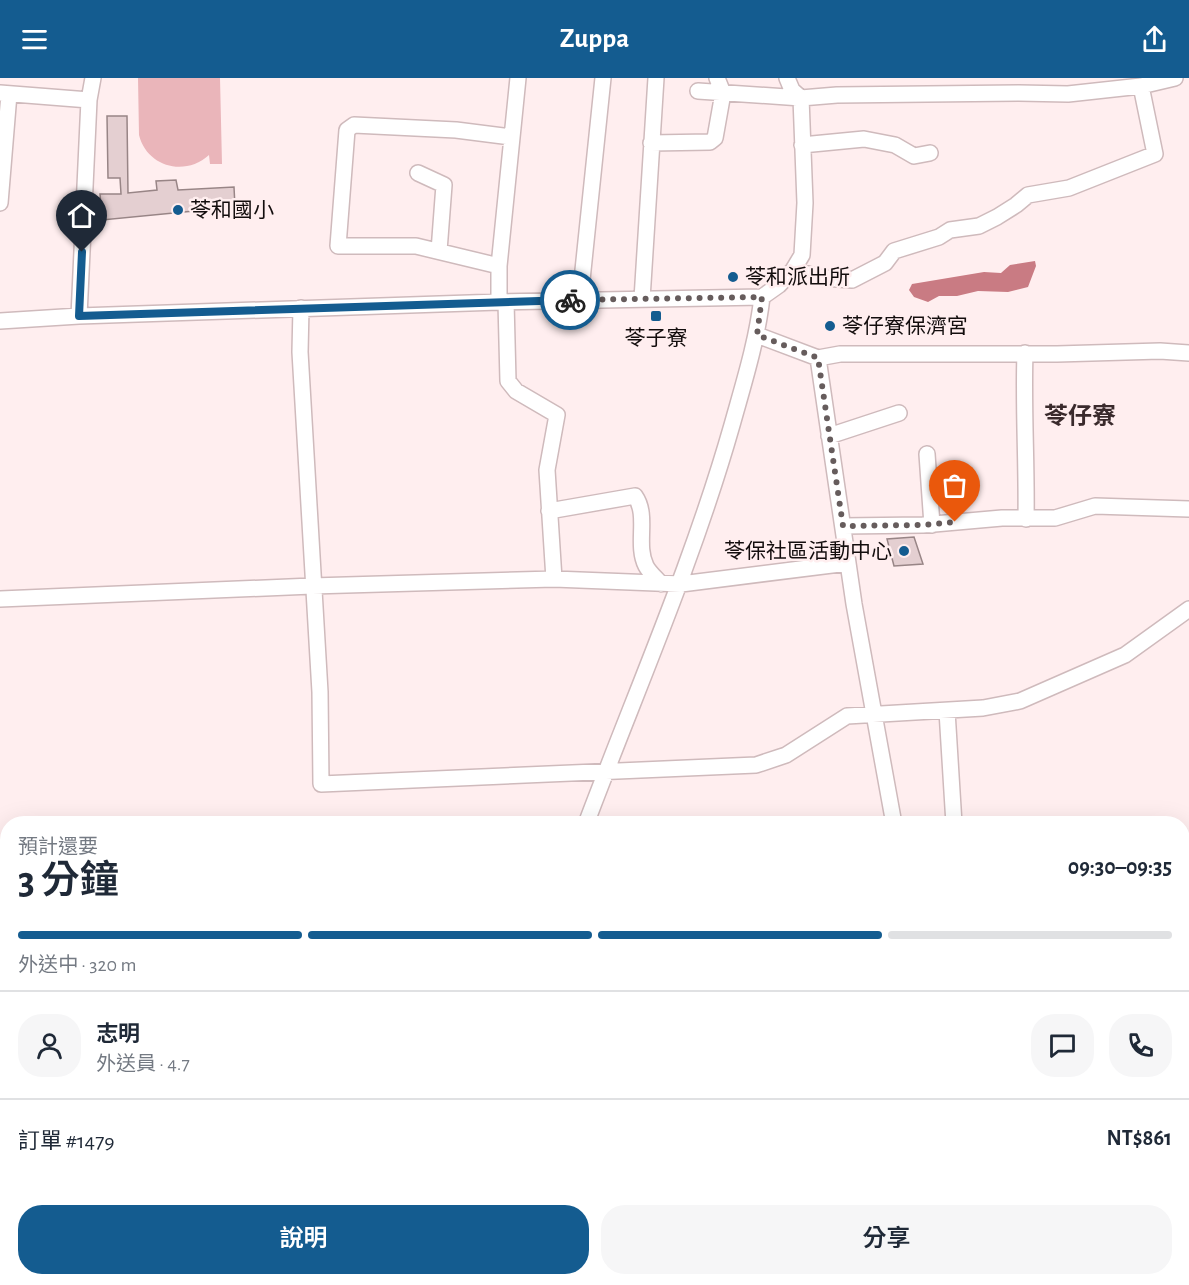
<!DOCTYPE html>
<html lang="zh-TW">
<meta charset="utf-8">
<style>
body{margin:0;font-family:"Alegreya Sans","Noto Sans TC",sans-serif;background:#f6f6f7;color:#1f2937;height:100vh;display:flex;flex-direction:column;font-size:22px;white-space:nowrap}
*{box-sizing:border-box;margin:0}
p{font-size:20px;color:#747a83}
.icon{flex:none;width:33px;height:33px;fill:none;stroke:currentColor;stroke-width:2;stroke-linecap:round;stroke-linejoin:round}
.map{position:relative;flex:1;overflow:hidden}
.sheet{position:absolute;left:0px;top:738px;width:1190px;height:470px;display:flex;flex-direction:column;background:#fff;border-radius:24px 24px 0 0;box-shadow:0 6px 24px #0002}
.sheet>*{flex:none}
.pin{position:absolute;display:grid;place-items:center;width:51px;height:51px;color:#fff;margin:-62px -26px;border-radius:50% 50% 50% 0;rotate:-45deg;box-shadow:0 0 6px #0007}
.pin .icon{rotate:45deg}
.courier{position:absolute;display:grid;place-items:center;width:60px;height:60px;margin:-30px;border:4px solid #145c90;border-radius:50%;background:#fff;color:#222;box-shadow:0 2px 8px #0007}
.head em{font-style:normal;font-weight:600}
.head div{display:flex;flex-direction:column-reverse}
.head{display:flex;align-items:center;justify-content:space-between;height:102px;padding:0 18px}
h1{font-size:39px;font-weight:600;line-height:45px}
.bar{display:grid;grid-template-columns:repeat(4,1fr);gap:9px 6px;align-content:center;height:72px;padding:0 18px}
.bar i{height:8px;border-radius:4px;background:#e0e1e3}
.bar .selected{background:#145c90}
.bar p{grid-column:span 4}
.line{display:flex;align-items:center;gap:15px;padding:0 18px;border-top:2px solid #e0e1e3}
.line div{flex:1}
.round{display:grid;place-items:center;flex:none;width:63px;height:63px;border-radius:24px;background:#f6f6f7}
.action{display:flex;gap:12px;margin-top:auto;padding:12px 18px}
.action a{flex:1;height:69px;border-radius:24px;background:#145c90;color:#fff;font-size:24px;font-weight:600;line-height:69px;text-align:center}
.action a+a{background:#f6f6f7;color:#1f2937}
header{display:flex;justify-content:space-between;align-items:center;height:78px;padding:0 18px;background:#145c90;color:#fff;font-size:27px;font-weight:600}
.map>svg:first-child{display:block}
</style>
<header><svg class="icon" aria-label="menu" viewBox="0 0 24 24"><path d="M4 6h16M4 12h16M4 18h16"/></svg>Zuppa<svg class="icon" aria-label="share" viewBox="0 0 24 24"><path d="M12 15V3M7 8l5-5 5 5M5 13v7h14v-7"/></svg></header>
<div class="map">
<svg width="1189" height="1207" viewBox="0 0 1189 1207">
<rect width="100%" height="100%" fill="#ffeeef"/>
<path fill="#eab5ba" d="M138,0H220L222,86H210L209,77C185,99 147,89 139,57Z"/>
<path fill="#c97b83" d="M1035,183L1036,188L1028,209L1008,214L978,213L957,218H939L928,224L914,219L909,212L912,206L984,194L1001,195L1010,187Z"/>
<path fill="#e4cfd1" stroke="#988586" stroke-width="1.5" d="M107,38H127L128,115L157,112L156,103L176,102L178,112L234,109L235,129L102,142L100,116H121L120,100H108Z
M914,459L923,486L894,488L887,461Z"/>
<g fill="none" stroke-linecap="round" stroke-linejoin="round">
<g stroke="#cfbabc" stroke-width="18">
<path id="minor" d="M787,0L792,12L801,20
M698,13L801,20
M0,15L89,22
M651,65L710,64L715,60L723,15L717,0
M802,67L864,61L895,67L914,78L930,75
M418,95L444,107L439,173
M0,125L9,16
M499,188L416,168H338L347,52L354,47L456,52L511,59
M793,192L822,200L852,202L885,185L894,173L939,159L950,152L979,148L997,139L1016,127L1028,117L1069,110L1155,76L1141,8
M580,221L603,0
M642,221L656,0
M499,224V188L518,0
M506,224L508,303L516,313L557,337L547,392L554,501
M301,230L300,274L320,614L321,706L756,687L786,677L847,638L983,630L1020,623L1125,577L1189,531
M79,238L89,22L93,0
M0,243L79,238L499,224L762,219L779,207L793,192L802,177L805,125L801,20L837,17L1019,15L1068,16L1141,8L1175,0
M757,257L818,280L854,526L894,746
M1025,275C1023,330 1027,386 1026,441
M818,280L840,276H1057L1160,273L1189,275
M829,358L899,335
M927,376L932,447
M549,433L635,418C649,438 635,466 646,488C649,494 656,500 661,506
M843,448L923,447L1002,440H1055L1095,428L1189,431
M0,521L312,508L554,501L681,506L848,485
M947,633L954,746
M586,746C636,613 693,484 732,347C744,304 757,263 762,219
M1182,785H1189
M0,923H8
M1182,1067L1189,1068
M412,1200L452,1207
M898,1200L899,1207
M966,1200L968,1207"/>
</g>
<use href="#minor" stroke="#fff" stroke-width="15"/>
</g>
<g fill="none" stroke-linecap="round" stroke-linejoin="round">
<path stroke="#665c5c" stroke-width="6" stroke-dasharray="0 10.8" d="M570,222L762,219L757,257L818,280L843,448L923,447L955,444"/>
<path stroke="#145c90" stroke-width="8" d="M82,174L79,238L570,222"/>
</g>
<g fill="#145c90" stroke="#ffeeef" stroke-width="2">
<circle cx="178" cy="132" r="6"/>
<circle cx="733" cy="199" r="6"/>
<rect x="650" y="232" width="12" height="12" rx="3"/>
<circle cx="830" cy="248" r="6"/>
<circle cx="904" cy="473" r="6"/>
</g>
<g text-anchor="middle" dominant-baseline="central" stroke-width="5" stroke-linejoin="round" paint-order="stroke">
<g font-size="21" fill="#130d0d" stroke="#ffeeef" text-anchor="start">
<text x="190" y="132">苓和國小</text>
<text x="745" y="199">苓和派出所</text>
<text x="842" y="248">苓仔寮保濟宮</text>
<text x="656" y="260" text-anchor="middle">苓子寮</text>
<text x="892" y="473" text-anchor="end">苓保社區活動中心</text>
</g>
<g font-size="24" font-weight="bold" fill="#3a2a2c" stroke="#ffeeef">
<text x="1080" y="339">苓仔寮</text>
</g>
</g>
</svg>
<div class="pin" style="left:955px;top:444px;background:#ea580c"><svg class="icon" aria-label="bag" viewBox="0 0 24 24"><path d="M5 8h14l-1 12H6zM9 8a3 3 0 0 1 6 0"/></svg></div>
<div class="pin" style="left:82px;top:174px;background:#1f2937"><svg class="icon" aria-label="home" viewBox="0 0 24 24"><path d="M3 11l9-7 9 7M6 9v11h12V9"/></svg></div>
<div class="courier" style="left:570px;top:222px"><svg class="icon" aria-label="bike" viewBox="0 0 24 24"><circle cx="6" cy="16" r="4"/><circle cx="18" cy="16" r="4"/><path d="M6 16l4-8h5l3 8M10 8l3 8H6M13 5h3"/></svg></div>
<section class="sheet">
<div class="head"><div><h1>3 分鐘</h1><p>預計還要</p></div><em>09:30–09:35</em></div>
<div class="bar"><i class="selected"></i><i class="selected"></i><i class="selected"></i><i></i><p>外送中 · 320 m</p></div>
<div class="line" style="height:108px"><a class="round"><svg class="icon" aria-label="person" viewBox="0 0 24 24"><circle cx="12" cy="8" r="4"/><path d="M4 21q1-7 8-7t8 7"/></svg></a><div><b>志明</b><p>外送員 · 4.7</p></div><a class="round"><svg class="icon" aria-label="chat" viewBox="0 0 24 24"><path d="M4 5h16v11H9l-5 4z"/></svg></a><a class="round"><svg class="icon" aria-label="phone" viewBox="0 0 24 24"><path d="M5 4h4l2 5-3 2q2 4 5 5l2-3 5 2v4C11 20 4 13 5 4z"/></svg></a></div>
<div class="line" style="height:78px"><div>訂單 #1479</div><b>NT$861</b></div>
<div class="action"><a>說明</a><a>分享</a></div>
</section>
</div>
